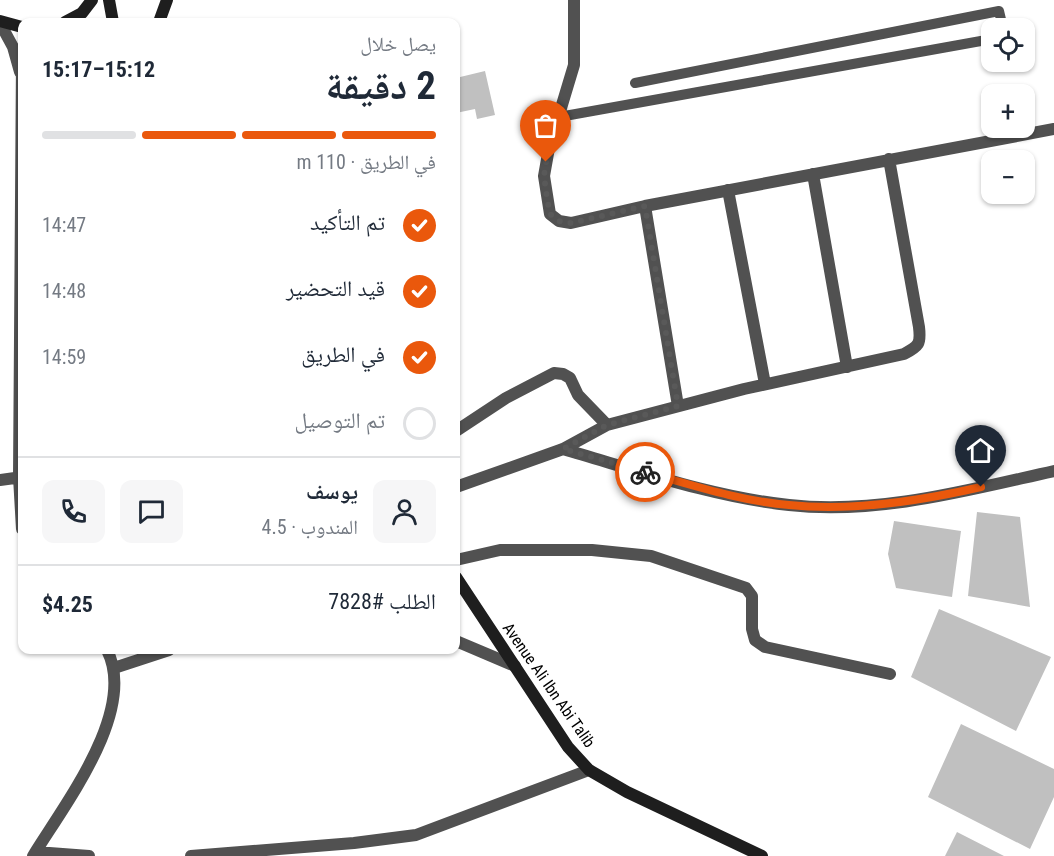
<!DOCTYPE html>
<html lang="ar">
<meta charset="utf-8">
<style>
body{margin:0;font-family:"Roboto Condensed","Noto Naskh Arabic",sans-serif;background:#f6f6f7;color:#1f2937;direction:rtl;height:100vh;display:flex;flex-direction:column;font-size:22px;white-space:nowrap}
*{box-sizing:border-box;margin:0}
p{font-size:20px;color:#747a83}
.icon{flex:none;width:33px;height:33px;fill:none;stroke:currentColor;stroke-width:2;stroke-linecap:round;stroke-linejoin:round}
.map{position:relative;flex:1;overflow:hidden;direction:ltr}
.side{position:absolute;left:18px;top:18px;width:442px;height:636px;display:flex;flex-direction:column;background:#fff;border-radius:12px;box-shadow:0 2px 4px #0004;direction:rtl}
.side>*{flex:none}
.buttons{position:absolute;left:981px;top:18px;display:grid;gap:12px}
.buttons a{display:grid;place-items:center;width:54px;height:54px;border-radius:12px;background:#fff;box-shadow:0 2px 4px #0004;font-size:30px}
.pin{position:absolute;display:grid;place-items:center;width:51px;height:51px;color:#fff;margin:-62px -26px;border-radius:50% 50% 50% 0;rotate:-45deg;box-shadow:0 0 6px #0007}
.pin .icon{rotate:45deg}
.courier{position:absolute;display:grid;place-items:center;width:60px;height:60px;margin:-30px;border:4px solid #ea580c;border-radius:50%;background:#fff;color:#222;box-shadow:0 2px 8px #0007}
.summary em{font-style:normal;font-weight:700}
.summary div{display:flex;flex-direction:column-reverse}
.summary{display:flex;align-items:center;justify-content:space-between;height:102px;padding:0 24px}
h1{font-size:39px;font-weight:700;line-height:45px}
.bar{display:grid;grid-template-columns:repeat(4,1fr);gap:9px 6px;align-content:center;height:72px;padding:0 24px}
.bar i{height:8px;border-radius:4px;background:#e0e1e3}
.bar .active{background:#ea580c}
.bar p{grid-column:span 4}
.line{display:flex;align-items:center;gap:15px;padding:0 24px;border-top:2px solid #e0e1e3}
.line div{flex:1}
.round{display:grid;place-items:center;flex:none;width:63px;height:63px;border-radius:12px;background:#f6f6f7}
ol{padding:0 24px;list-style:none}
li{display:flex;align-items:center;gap:18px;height:66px}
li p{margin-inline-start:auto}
li .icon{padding:6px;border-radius:50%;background:#ea580c;color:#fff;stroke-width:4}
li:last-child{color:#747a83}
li i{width:33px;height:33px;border:3px solid #e0e1e3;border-radius:50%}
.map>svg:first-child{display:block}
</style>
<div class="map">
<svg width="1054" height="856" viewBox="0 0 1054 856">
<rect width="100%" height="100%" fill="#fff"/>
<path fill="#c0c0c0" d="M485,71L495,115L477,119L475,109L456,113V78Z
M977,512L1020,517L1030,607L968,596Z
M894,521L961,531L952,597L896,588L888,554Z
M939,609L1051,657L1016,731L911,677Z
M961,724L1054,769V797L1030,849L928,797Z
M957,832L1004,856H945Z"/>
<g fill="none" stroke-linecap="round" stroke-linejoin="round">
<path stroke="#515151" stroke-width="10" d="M635,83L999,11L1003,28
M559,117L992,39"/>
<path stroke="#515151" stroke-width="12" d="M574,0V65L549,148L544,176L550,214L559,221L571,223L645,206L1054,129
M0,23L13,47L20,72
M22,63L19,477L22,529
M813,174L847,367
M728,190L765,384
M645,206L678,406
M456,431L506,398L554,373L563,374L570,378L578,395L607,425
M563,449C636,470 713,497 789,505C878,515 968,490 1054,471
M0,480L22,477
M456,487L563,449L607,425L744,389L904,354C919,346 921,344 919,327L889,159
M456,560L500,550H592L651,556L746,588L752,596V629L755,640L765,647L890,674
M456,641L515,666
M114,668L169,650
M36,852L89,856
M33,856C64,805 138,711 107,650
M191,856L354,843L416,835L589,770"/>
<path stroke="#1e1e1e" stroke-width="12" d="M109,0L113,22
M0,21L22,27
M65,22L82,13L92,0
M159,22L167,0
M456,577L568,747L589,770L627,792L762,856"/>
</g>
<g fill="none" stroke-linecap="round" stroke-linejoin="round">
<path stroke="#595959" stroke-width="6" stroke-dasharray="0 10.8" d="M546,162L544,176L547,198L550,214L559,221L571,223L645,206L678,406L607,425L563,449L645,472"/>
<path stroke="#ea580c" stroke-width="8" d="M645,472C692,485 740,501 789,505C852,512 920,501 981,487"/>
</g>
<g text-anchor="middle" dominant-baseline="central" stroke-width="4.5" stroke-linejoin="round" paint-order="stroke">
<g font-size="16" fill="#000" stroke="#fff">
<text transform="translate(549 685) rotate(55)">Avenue Ali Ibn Abi Talib</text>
</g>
</g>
</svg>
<div class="buttons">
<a><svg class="icon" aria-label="locate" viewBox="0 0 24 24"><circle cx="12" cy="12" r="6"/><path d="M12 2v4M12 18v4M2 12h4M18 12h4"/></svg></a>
<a>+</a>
<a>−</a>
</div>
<div class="pin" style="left:546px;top:162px;background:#ea580c"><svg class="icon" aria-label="bag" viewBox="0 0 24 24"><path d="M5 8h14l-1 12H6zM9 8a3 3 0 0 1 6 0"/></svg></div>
<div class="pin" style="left:981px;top:487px;background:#1f2937"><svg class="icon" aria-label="home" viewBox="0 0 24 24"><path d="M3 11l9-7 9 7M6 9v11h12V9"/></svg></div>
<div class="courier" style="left:645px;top:472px"><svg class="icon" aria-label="bike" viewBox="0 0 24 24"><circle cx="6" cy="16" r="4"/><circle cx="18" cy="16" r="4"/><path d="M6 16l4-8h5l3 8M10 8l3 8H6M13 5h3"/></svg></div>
<section class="side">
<div class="summary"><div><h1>2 دقيقة</h1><p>يصل خلال</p></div><em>15:12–15:17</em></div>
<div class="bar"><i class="active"></i><i class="active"></i><i class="active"></i><i></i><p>في الطريق · 110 m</p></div>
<ol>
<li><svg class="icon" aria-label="check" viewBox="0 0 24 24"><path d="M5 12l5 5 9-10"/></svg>تم التأكيد<p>14:47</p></li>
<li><svg class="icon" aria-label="check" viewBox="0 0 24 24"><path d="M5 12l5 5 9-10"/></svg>قيد التحضير<p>14:48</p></li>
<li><svg class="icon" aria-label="check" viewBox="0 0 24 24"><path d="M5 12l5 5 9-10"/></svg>في الطريق<p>14:59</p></li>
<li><i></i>تم التوصيل</li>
</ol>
<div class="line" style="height:108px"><a class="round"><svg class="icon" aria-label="person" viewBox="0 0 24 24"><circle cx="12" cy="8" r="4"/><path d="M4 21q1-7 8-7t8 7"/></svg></a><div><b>يوسف</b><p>المندوب · 4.5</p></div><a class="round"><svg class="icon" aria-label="chat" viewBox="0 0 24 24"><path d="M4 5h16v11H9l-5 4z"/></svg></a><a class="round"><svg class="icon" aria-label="phone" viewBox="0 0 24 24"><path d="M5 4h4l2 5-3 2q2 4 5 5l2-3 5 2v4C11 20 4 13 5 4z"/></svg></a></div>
<div class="line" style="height:78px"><div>الطلب #7828</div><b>$4.25</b></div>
</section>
</div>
